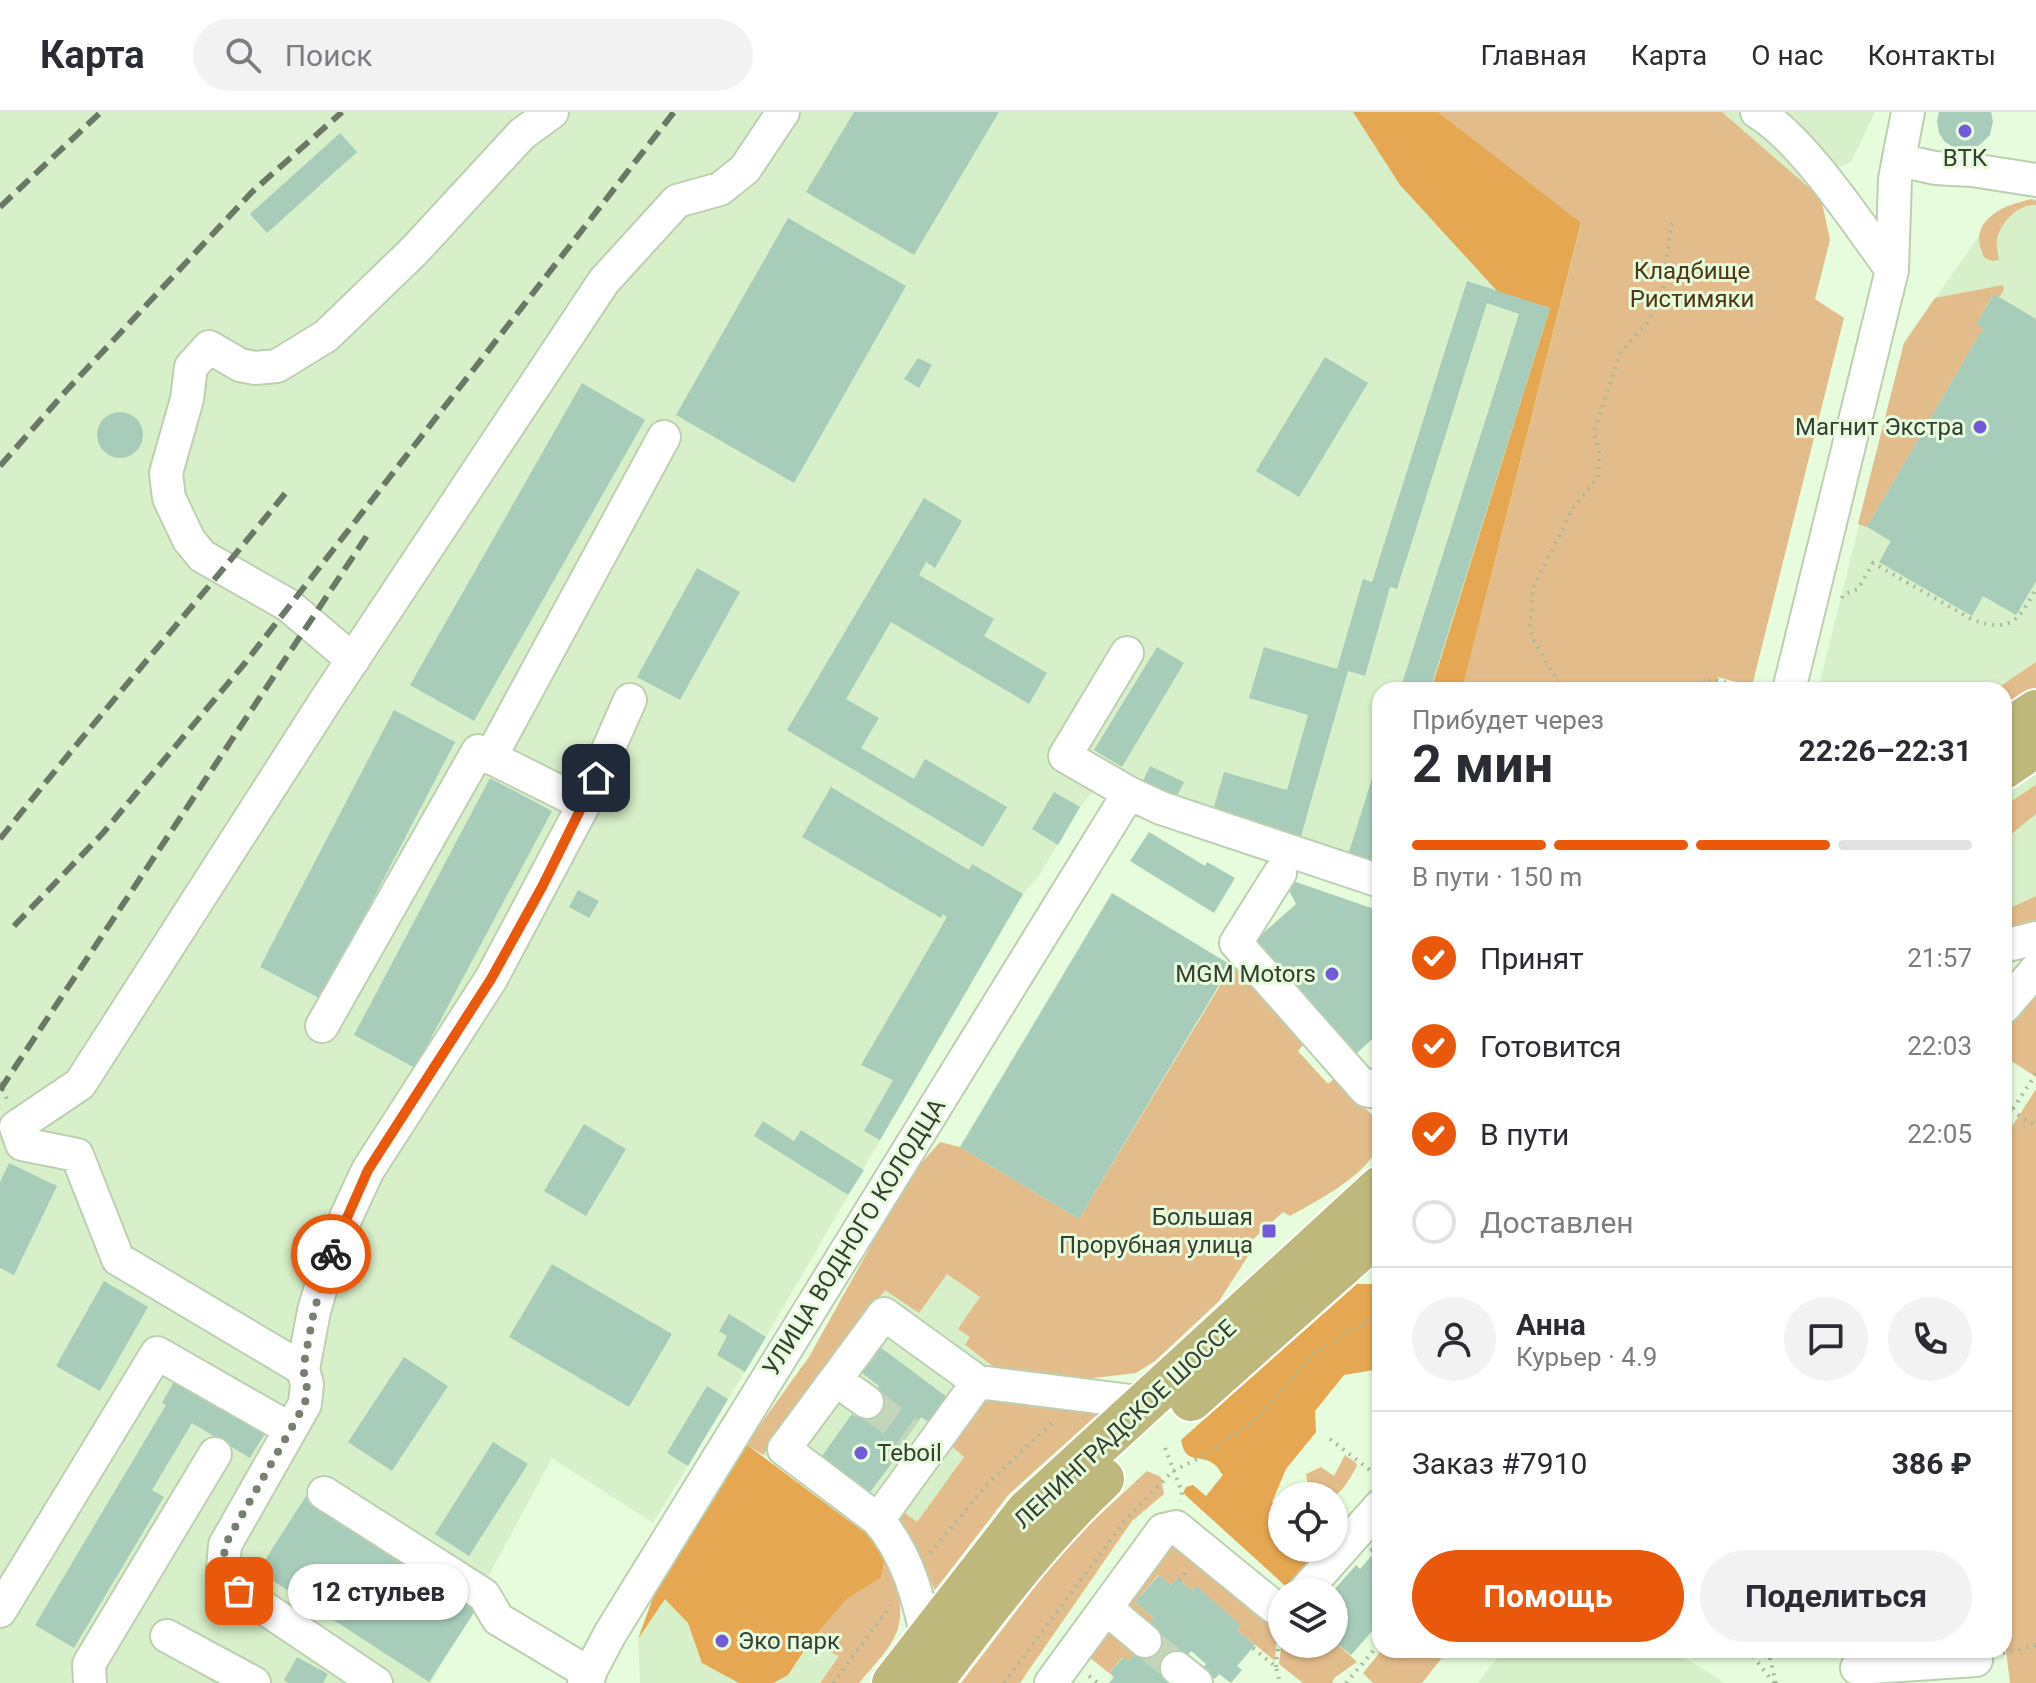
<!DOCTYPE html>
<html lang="ru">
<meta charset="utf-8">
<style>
body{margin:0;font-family:Roboto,sans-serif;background:#f2f2f3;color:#2b2b33;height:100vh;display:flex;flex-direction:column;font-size:30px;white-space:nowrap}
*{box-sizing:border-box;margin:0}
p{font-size:26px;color:#7c7c81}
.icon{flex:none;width:44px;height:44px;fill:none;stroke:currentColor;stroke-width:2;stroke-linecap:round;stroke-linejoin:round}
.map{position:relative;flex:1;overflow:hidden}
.details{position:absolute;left:1372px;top:570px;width:640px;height:976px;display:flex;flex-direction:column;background:#fff;border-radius:24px;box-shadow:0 2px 6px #0004}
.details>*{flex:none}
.buttons{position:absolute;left:1268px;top:1370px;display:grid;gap:16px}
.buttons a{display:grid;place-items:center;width:80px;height:80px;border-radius:50%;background:#fff;box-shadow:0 2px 6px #0004;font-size:40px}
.pin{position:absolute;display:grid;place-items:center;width:68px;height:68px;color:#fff;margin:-34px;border-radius:16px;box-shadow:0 4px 12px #0006}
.courier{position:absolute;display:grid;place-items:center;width:80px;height:80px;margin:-40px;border:6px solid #ea580c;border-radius:50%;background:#fff;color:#222;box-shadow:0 2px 10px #0007}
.bubble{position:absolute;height:56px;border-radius:28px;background:#fff;box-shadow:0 2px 6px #0004;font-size:26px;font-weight:700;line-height:56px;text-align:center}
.headline em{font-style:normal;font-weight:700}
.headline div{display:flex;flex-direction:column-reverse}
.headline{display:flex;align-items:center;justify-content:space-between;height:136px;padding:0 40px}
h1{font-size:52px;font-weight:700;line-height:60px}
.bar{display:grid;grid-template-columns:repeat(4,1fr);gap:12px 8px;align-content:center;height:96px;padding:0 40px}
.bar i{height:10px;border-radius:6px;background:#e1e1e2}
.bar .current{background:#ea580c}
.bar p{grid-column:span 4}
.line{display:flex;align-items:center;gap:20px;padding:0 40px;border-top:2px solid #e1e1e2}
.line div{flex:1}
.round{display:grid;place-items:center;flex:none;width:84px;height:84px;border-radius:42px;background:#f2f2f3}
ol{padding:0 40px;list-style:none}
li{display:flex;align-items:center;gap:24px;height:88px}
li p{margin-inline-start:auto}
li .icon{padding:8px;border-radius:50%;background:#ea580c;color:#fff;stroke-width:4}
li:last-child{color:#7c7c81}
li i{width:44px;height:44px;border:4px solid #e1e1e2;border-radius:50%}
.cta{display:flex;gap:16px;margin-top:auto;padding:16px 40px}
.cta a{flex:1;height:92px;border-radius:48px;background:#ea580c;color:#fff;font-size:32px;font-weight:700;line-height:92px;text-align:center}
.cta a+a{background:#f2f2f3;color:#2b2b33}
header{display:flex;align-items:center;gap:48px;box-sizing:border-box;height:112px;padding:0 40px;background:#fff;border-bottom:2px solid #e1e1e2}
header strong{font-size:38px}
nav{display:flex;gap:44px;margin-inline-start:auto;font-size:28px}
.search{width:560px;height:72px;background:#f2f2f3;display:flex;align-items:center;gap:20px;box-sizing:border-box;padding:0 28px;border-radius:44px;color:#7c7c81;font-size:30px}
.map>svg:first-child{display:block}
</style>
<header>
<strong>Карта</strong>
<div class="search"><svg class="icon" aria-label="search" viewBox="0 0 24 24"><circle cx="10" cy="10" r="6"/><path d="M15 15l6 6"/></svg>Поиск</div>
<nav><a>Главная</a><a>Карта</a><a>О нас</a><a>Контакты</a></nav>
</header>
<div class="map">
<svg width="2036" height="1571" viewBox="0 0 2036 1571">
<rect width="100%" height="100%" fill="#e7fcdc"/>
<path fill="#d8f0ca" d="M0,0H1353L1400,73L1499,180L1550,196L1431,578H1380V740L1375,754L1301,724L1213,698L1143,669L1115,653L1080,695L1037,767L1023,782L766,1225L653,1411L552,1346L431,1571H0Z
M1722,0H1875L1851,50L1804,72Z
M2036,87V590L2004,578H1818L1904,231L1995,101L2005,94Z
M2036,658V817L2004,824V680Z
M947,1162L981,1185L971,1225L965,1234L1003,1262L996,1285L950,1333L964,1345L917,1410L895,1406L868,1423L763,1343L885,1178Z
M665,1487L780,1518L840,1544L820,1571H640L638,1527Z
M1503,1538H1662L1692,1550L1725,1571H1478Z"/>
<path fill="#e3bc8b" d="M1438,0H1722L1821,86L1830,128L1815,187L1844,206L1752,574L1717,565L1715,573L1736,578H1462L1581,112Z
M2032,87L2036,89V93C2018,92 2001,110 1997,127C1996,133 1998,142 1999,148L1992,149L1985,146C1964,110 2003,93 2032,87Z
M2003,173L2004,178L1999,185L1993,183L1977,211L1983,216L1867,415L1858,412L1904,231L1935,186Z
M2036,550V579L2004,600V578H1995Z
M2036,673V702L2004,728V694Z
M2036,784V817L2004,824V799Z
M1233,852L1304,932L1298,939L1328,972L1335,966L1380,1011L1375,1019C1393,1051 1313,1091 1290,1104L1283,1100L1248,1132L1252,1138L1219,1189L1155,1249L1136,1261L1094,1266L1090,1274L1003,1262L965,1233L970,1225L958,1217L980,1185L947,1162L919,1201L885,1178L763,1343L746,1332L809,1245L909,1065L940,1030L960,1035L1079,1107Z
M2036,879V965L2004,944V914Z
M2036,977V1571H2010L2004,1522V1008L2013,1013Z
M996,1285L1099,1301L1009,1382L935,1478L895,1406L901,1398L917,1410L964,1345L949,1332C962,1315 973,1290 996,1285Z
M1345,1343L1356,1351L1357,1354C1343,1378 1336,1396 1308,1375L1306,1362L1321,1355L1334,1364Z
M1147,1359L1161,1365L1164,1382L1132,1409L1020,1571H961L1048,1458L1093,1409Z
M1175,1431L1277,1515L1275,1549L1237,1518L1241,1513L1195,1475L1192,1479L1177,1466L1171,1473L1158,1463L1135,1490L1154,1506L1145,1517L1131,1505L1124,1487L1162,1432Z
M886,1442C896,1464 907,1501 895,1524C887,1541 871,1556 859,1571H820L839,1544L809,1531L847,1487L881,1466Z
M1110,1518L1139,1536L1128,1549L1123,1545L1109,1561L1089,1545Z
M1282,1528V1532H1334V1529L1357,1550L1334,1566L1332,1571H1303L1279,1552Z
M1382,1538H1397L1405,1545L1412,1538H1448L1422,1571H1373L1363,1561Z"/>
<path fill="#e5a751" d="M1353,0H1438L1581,111L1462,578H1431L1550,196L1499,181L1400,73Z
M1357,1172H1372L1378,1180L1375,1197L1380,1205V1257L1344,1263L1315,1299L1316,1320L1286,1357L1272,1390L1282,1402V1436H1321L1327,1441L1292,1480L1183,1381L1186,1375L1193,1373L1206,1384L1223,1363C1220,1360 1218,1355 1215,1353C1200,1340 1186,1355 1181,1328Z
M746,1332L868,1423L886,1442L881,1466L847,1487L809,1531L788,1563L773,1571H739L702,1551L688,1511L665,1487L638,1527L654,1483Z"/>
<path fill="#a7ccba" d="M854,0H999L914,143L806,80Z
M1939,0H1991L1993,9L1990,23L1975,37H1955L1944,29L1939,21L1937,9Z
M340,21L357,40L267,121L250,102Z
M788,106L906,174L794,371L676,303Z
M1467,169L1550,196L1430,578H1400L1519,202L1487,191L1397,477L1390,475L1365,564L1348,559L1301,724L1213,698L1224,660L1287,678L1308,603L1249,586L1264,535L1337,557L1363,467L1372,470Z
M1994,182L2036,207V469L2016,503L1983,484L1972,504L1879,450L1891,429L1867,415L1983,216L1976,212Z
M1325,245L1368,271L1299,385L1256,359Z
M918,246L932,253L919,276L904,267Z
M582,271L645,308L474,609L410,573Z
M97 323a23 23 0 1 1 46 0a23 23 0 1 1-46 0Z
M924,386L962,409L935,456L926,450L919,463L994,507L984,524L1047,561L1029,592L891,510L846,587L879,606L861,636L914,667L925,647L1007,695L983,735L787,618Z
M697,456L740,480L680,588L637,565Z
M1157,535L1184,551L1122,655L1094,638Z
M394,598L455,630L321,887L260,855Z
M1379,644L1380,736L1375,751L1348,743Z
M1150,654L1184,670L1177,684L1143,669Z
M490,666L552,699L415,956L354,923Z
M831,675L969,758L972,752L1023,782L880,1028L864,1019L893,968L861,953L947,805L943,802L941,806L802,725Z
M1054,680L1080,695L1058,733L1032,717Z
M1149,720L1205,754L1207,750L1235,766L1214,801L1130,749Z
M1293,769L1380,799V920L1356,942L1254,829L1296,792L1289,779Z
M578,778L599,789L589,806L569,795Z
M1112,781L1231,853L1079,1107L960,1035Z
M763,1009L794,1029L801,1018L864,1058L848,1083L754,1024Z
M584,1012L626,1037L586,1104L544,1079Z
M9,1051L57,1074L14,1163L0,1156V1070Z
M552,1152L672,1222L629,1295L509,1225Z
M104,1169L148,1195L100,1279L56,1254Z
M729,1202L766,1225L745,1260L717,1243L727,1224L719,1219Z
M868,1226L951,1288L933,1313L921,1305L898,1337L901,1339L870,1380L822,1344L852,1302L856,1305L879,1274L849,1251Z
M404,1245L448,1274L392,1359L348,1330Z
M177,1264L267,1318L250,1346L192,1311L152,1378L164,1385L74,1536L35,1513L166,1293L162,1291Z
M707,1274L728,1287L688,1354L667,1341Z
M493,1330L528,1352L469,1444L435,1422Z
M306,1384L477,1496L429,1570L258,1459Z
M1380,1425V1510L1351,1543L1334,1529V1478L1356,1453L1360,1457L1373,1442L1369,1438Z
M1159,1463L1171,1473L1177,1466L1192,1479L1196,1474L1241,1513L1237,1518L1255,1533L1237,1554L1242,1558L1231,1571L1219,1562L1215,1567L1202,1557L1206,1552L1191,1539L1167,1568L1170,1571H1109L1114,1565L1109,1561L1124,1545L1128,1549L1151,1522L1145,1517L1154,1506L1135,1490Z
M297,1545L328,1562L323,1571H288L284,1568Z"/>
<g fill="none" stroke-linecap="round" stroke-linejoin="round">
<path stroke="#c4d6ba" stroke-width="32" stroke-dasharray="32 16" stroke-linecap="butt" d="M867,1290L910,1321
M1145,1529L1177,1556"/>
<g stroke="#bccfb1" stroke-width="36">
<path id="minor" d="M1757,0C1803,27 1859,113 1892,158
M1899,48L1935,56L1972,58L2036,68
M1127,541L1065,644L1129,681L1161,696L1380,769
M353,548L288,493L202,444L189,428L169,386L166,361L187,287L191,255L209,235L240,253L255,256L277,254L326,224L414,139L522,22L552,0
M1789,578L1892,158L1895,67L1908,0
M490,646L664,325
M1280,761L1236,831L1366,978L1371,979L1380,971
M2004,834L2036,826
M2004,895L2036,858
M322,914L478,639L584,692
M303,1257L118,1147L77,1043L22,1032L16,1015L80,972L324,591L604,169L677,89L720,77L745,57L783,0
M836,1268L867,1290
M324,1381L484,1483L498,1507L590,1562
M878,1408L784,1337L884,1202L978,1270
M1304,1480L1380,1394
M1107,1497L1145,1529
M0,1499L157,1241L290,1317
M167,1524L254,1571
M927,1526C918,1484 907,1442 878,1408L978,1270L1146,1291
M1177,1556L1196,1571
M1857,1556L1976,1548
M90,1571L89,1552L215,1342
M376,1571L239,1479L223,1456L225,1433L305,1292L307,1272L303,1257L314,1199L328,1151L347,1103L368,1058L491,867L584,692L630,588
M584,1571L610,1522L1129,681
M1051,1571L1163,1418L1176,1415L1274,1495H1282"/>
</g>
<g stroke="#fff" stroke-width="46">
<path id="major" d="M2004,620L2036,599
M2004,656L2036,634
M1191,1288L1380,1120
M893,1571L1027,1399L1380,1075
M931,1571C985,1500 1037,1429 1103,1367"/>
</g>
<path stroke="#a7b89f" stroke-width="4" stroke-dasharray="2 6" stroke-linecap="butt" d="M1842,486L1843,483L1858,477L1873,451L1973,508C2011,521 2018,509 2036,477
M1563,578L1535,531L1530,517L1533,476L1573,396L1598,365L1599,339L1594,320L1620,241L1647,211L1662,185L1671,113L1675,109
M1661,578L1716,568L1753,578
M0,970L8,990
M2004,994L2036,1014
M2004,1010L2036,962
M1330,1327L1380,1366
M1165,1336L1182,1380L1180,1389
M930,1441L990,1369L1055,1308
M1179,1469L1188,1458
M1253,1536L1276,1555L1280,1571
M1748,1538L1774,1571
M1768,1538L1776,1571
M2003,1541L2036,1533
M1276,1555L1279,1522
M1089,1564L1098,1571
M833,1571L891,1493
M1004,1571L1127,1406L1173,1359L1207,1342L1255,1308L1314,1241L1349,1219L1380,1205
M1346,1571L1380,1531"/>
<use href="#minor" stroke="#fff" stroke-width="32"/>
<use href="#major" stroke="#beb87d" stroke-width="42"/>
<path stroke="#6c7866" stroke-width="6" stroke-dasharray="16 8" stroke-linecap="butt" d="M0,95L101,0
M0,354L66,279L252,80L342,0
M0,727C94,609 193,495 288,378
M14,814L103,721L245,551L674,0
M0,978L368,422"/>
</g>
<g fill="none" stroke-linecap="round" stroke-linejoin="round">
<path stroke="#75816e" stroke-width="8" stroke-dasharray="0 14.4" d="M239,1479L223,1456L225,1433L305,1292L307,1272L303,1257L314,1199L331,1142"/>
<path stroke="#ea580c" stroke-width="10" d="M331,1142L368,1058L491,867L542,775L596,666"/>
</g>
<g fill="#715bd6" stroke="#e7fcdc" stroke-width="3">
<circle cx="1965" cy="19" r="8"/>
<circle cx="1980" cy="315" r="8"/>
<circle cx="1332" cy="862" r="8"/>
<rect x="1261" y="1111" width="16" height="16" rx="4"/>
<circle cx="861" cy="1341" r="8"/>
<circle cx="722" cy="1529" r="8"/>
</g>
<g text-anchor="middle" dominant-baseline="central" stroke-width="6" stroke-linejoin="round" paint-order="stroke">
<g font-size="24" fill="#373f33" stroke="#e7fcdc" text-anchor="end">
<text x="1965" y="46" text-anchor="middle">ВТК</text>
<text x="1964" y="315">Магнит Экстра</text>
<text x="1316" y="862">MGM Motors</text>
<text x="1253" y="1105">Большая<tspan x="1253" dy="28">Прорубная улица</tspan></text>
<text x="877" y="1341" text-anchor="start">Teboil</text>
<text x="738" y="1529" text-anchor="start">Эко парк</text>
</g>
<g font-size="24" fill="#503713" stroke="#e7fcdc">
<text x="1692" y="159">Кладбище<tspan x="1692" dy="28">Ристимяки</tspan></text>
</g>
<g font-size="24" fill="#373f33" stroke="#e7fcdc">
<text transform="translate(854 1125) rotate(-58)">УЛИЦА ВОДНОГО КОЛОДЦА</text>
<text transform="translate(1125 1312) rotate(-43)">ЛЕНИНГРАДСКОЕ ШОССЕ</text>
</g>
</g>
</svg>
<div class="buttons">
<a><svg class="icon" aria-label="locate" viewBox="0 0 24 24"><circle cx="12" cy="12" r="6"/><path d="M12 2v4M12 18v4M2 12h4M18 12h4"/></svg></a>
<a><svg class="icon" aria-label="layers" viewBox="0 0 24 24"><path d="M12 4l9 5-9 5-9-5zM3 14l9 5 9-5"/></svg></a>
</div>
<div class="pin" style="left:239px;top:1479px;background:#ea580c"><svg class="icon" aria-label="bag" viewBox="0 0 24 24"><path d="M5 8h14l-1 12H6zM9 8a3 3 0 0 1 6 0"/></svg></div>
<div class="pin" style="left:596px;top:666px;background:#1f2937"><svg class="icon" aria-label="home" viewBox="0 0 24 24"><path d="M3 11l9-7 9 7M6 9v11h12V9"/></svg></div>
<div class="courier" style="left:331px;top:1142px"><svg class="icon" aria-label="bike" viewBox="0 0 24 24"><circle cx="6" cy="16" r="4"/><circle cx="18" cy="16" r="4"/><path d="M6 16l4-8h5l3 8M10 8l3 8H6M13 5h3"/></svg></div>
<div class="bubble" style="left:288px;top:1452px;width:180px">12 стульев</div>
<section class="details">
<div class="headline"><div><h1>2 мин</h1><p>Прибудет через</p></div><em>22:26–22:31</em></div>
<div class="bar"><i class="current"></i><i class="current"></i><i class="current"></i><i></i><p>В пути · 150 m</p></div>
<ol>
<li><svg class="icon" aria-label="check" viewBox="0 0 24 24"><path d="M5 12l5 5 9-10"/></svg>Принят<p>21:57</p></li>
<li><svg class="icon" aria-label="check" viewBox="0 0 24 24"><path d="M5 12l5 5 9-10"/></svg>Готовится<p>22:03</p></li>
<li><svg class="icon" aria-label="check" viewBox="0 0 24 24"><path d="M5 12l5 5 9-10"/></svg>В пути<p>22:05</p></li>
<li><i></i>Доставлен</li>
</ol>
<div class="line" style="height:144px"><a class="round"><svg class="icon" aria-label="person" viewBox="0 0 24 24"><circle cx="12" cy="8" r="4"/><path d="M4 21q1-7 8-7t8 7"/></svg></a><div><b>Анна</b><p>Курьер · 4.9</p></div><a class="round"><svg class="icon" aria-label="chat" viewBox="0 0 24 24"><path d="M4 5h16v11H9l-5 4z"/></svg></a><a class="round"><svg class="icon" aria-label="phone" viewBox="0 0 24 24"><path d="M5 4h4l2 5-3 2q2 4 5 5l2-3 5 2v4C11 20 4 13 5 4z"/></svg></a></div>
<div class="line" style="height:104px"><div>Заказ #7910</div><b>386 ₽</b></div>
<div class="cta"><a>Помощь</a><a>Поделиться</a></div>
</section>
</div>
